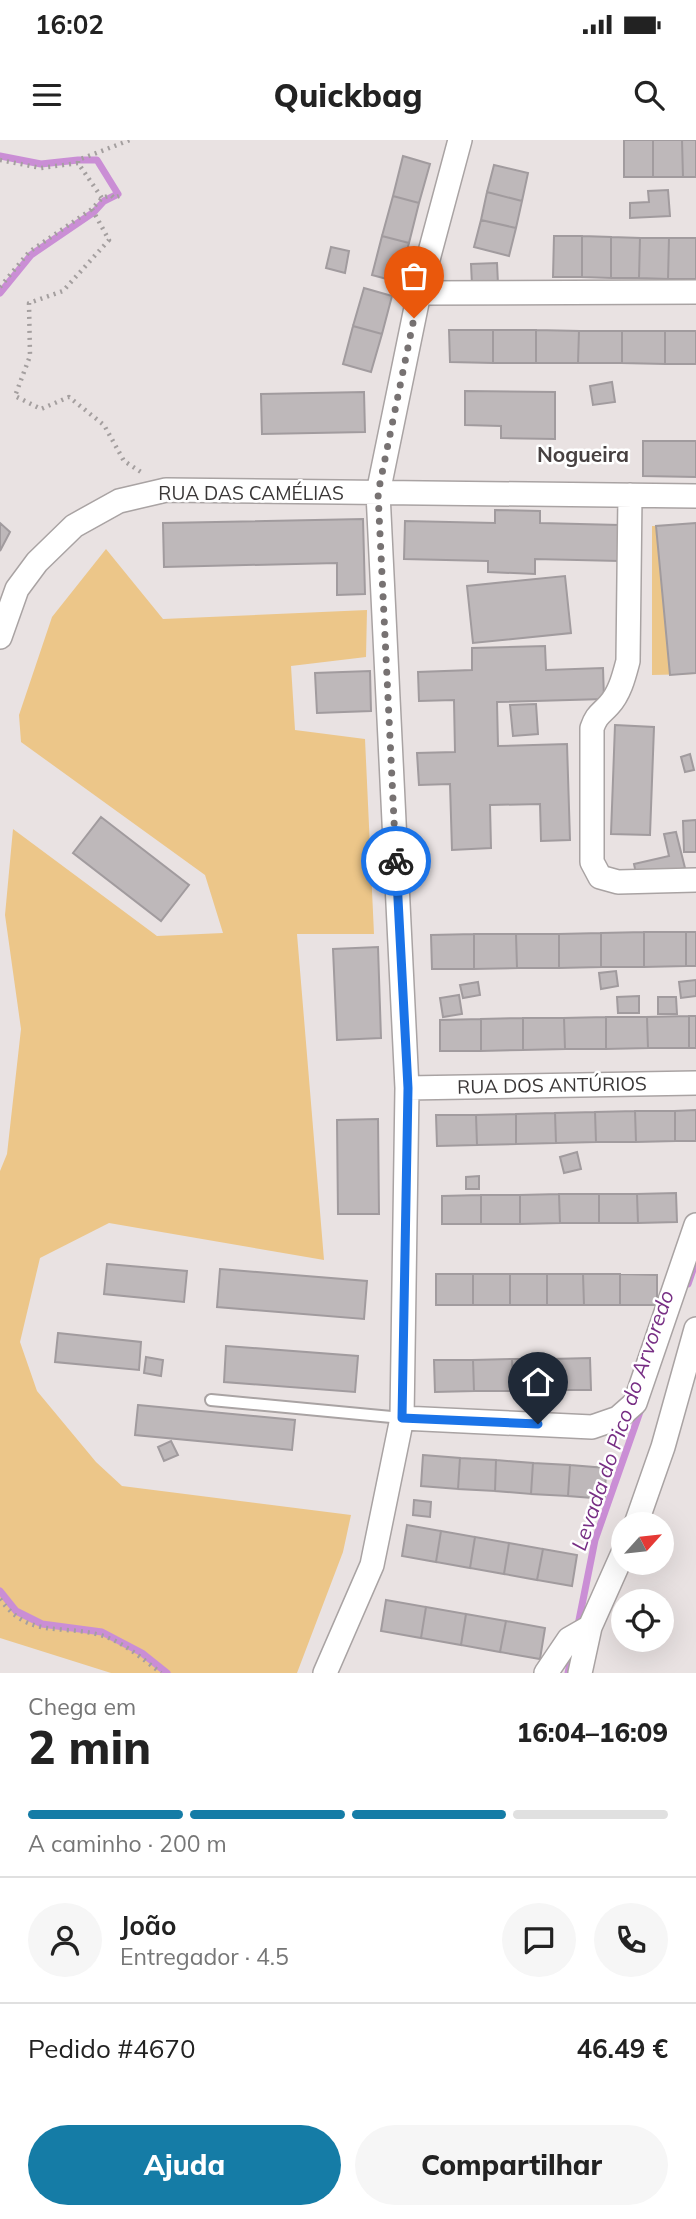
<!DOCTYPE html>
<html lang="pt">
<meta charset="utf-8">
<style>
body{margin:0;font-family:Mulish,sans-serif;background:#f6f6f6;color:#222;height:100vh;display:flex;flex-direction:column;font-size:26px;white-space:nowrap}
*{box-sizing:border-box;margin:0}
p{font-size:23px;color:#767676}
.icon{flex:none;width:38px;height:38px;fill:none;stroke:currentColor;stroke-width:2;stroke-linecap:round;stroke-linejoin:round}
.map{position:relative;height:1533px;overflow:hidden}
.drawer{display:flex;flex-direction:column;background:#fff;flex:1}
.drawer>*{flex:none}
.needle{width:46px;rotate:63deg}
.fabs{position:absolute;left:611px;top:1372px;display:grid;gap:14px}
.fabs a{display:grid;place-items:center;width:63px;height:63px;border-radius:50%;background:#fff;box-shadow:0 7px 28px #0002;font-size:35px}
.pin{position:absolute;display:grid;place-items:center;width:60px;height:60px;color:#fff;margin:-72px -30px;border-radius:50% 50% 50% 0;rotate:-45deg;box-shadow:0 0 7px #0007}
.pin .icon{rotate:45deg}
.courier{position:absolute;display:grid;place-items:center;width:70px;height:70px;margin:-35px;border:5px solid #1a73e8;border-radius:50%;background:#fff;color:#222;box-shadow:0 2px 9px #0007}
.head em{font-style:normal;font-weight:800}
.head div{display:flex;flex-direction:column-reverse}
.head{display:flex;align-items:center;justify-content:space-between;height:119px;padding:0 28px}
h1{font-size:46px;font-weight:800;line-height:52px}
.bar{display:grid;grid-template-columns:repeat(4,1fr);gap:10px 7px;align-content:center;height:84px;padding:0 28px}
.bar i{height:9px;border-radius:5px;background:#e0e0e0}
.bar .active{background:#157ca6}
.bar p{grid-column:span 4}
.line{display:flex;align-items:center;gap:18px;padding:0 28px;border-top:2px solid #e0e0e0}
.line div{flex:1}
.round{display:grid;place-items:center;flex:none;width:74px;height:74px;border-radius:37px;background:#f6f6f6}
.cta{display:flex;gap:14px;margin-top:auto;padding:14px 28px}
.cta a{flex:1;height:80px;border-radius:42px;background:#157ca6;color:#fff;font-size:28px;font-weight:800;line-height:80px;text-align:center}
.cta a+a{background:#f6f6f6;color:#222}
.status{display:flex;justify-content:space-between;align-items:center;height:49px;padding:0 35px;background:#fff;direction:ltr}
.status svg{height:19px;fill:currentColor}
header{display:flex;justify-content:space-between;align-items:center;height:91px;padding:0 28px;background:#fff;font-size:32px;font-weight:800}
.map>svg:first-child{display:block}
</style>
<div class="status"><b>16:02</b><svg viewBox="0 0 49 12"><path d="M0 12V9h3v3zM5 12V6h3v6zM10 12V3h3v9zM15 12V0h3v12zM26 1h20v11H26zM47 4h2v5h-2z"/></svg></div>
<header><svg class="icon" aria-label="menu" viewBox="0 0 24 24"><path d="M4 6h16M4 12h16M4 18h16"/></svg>Quickbag<svg class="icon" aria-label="search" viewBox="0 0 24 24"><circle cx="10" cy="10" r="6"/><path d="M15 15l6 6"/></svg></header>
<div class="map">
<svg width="696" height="1533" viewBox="0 0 696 1533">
<rect width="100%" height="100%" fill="#e9e2e2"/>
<path fill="#ecc689" d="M652,386H696V534L652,535Z
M106,409L163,479L367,470L366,517L291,526L295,590L365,599L374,794H297L324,1120L109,1083L40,1118L20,1202L37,1251L96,1322L122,1346L351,1375L343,1412L297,1533H111L0,1498V1031L7,1014L21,889L5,775L13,689L157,796L223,793L205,735L21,602L19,575L52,477Z"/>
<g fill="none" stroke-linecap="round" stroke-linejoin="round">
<path stroke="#ca8ed5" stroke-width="7" d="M0,16L41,24L78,20H97L118,54L104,61L94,72L31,115L0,153
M688,1144L696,1121
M0,1451L16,1471L42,1484L102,1492L142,1513L167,1533
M577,1490L595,1400L642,1266
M568,1533L573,1508"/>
</g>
<path fill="#beb8ba" stroke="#a19b9e" stroke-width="2" d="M624,0H653V37H624Z
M653,0H682L683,37H653Z
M682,0H696V37H683Z
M403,16L430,24L419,63L393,56Z
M494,25L528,33L522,61L487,52Z
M668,50L670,76L630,78V63L649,62L648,51Z
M487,52L522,61L516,88L481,80Z
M393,56L419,63L409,103L382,96Z
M481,80L516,88L509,116L474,107Z
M382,96L409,103L398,142L372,135Z
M554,96H582V137H553Z
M582,96L611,97V138L582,137Z
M611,97L640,98L639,138H611Z
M640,98H669L668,139L639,138Z
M669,98H696V139H668Z
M331,107L349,111L345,133L326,128Z
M497,123L498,144L472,145L471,124Z
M364,148L392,156L382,194L353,186Z
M353,186L382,194L371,232L343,224Z
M449,190H493V223L450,222Z
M493,190H536V223H493Z
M536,190L579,191L578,223H536Z
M579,191H622V223H578Z
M622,191H665V224L622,223Z
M665,191H696V224H665Z
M612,242L615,262L593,265L590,246Z
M465,251L555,252V299L501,298V286L465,285Z
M364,252L365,292L262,294L261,254Z
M643,301H696V337L643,336Z
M495,370L540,371V383L619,385V421L535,419V434L488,432V421L404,419L405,381L495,383Z
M363,379L365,454L337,455V423L164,427L163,383Z
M0,383L10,392L0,411Z
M696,383V533L670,535L656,386Z
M565,436L571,493L473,503L467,446Z
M545,506L546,530L603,528L604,559L497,562L498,606L567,604L570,700L541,701L540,664L490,665L491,708L452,710L450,644L419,645L417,613L455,612L454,560L419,561L418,532L472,530V508Z
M370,531L371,571L317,573L315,533Z
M536,564L538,594L513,596L510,565Z
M615,585L654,587L650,695L611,694Z
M690,614L694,630L685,632L681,617Z
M101,677L189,745L161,781L73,713Z
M696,680V712H684L683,681Z
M676,692L685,728L637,738L634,724L669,716L664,694Z
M644,792H686V826L644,827Z
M644,792V827H601V793Z
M686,792H696V826H686Z
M601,793V827L559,828V794Z
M474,794V829H432L431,795Z
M474,794H516L517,828L474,829Z
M516,794H559V828H517Z
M378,807L381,898L337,900L333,809Z
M616,831L618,846L601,849L599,833Z
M696,840V856L681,858L679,842Z
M478,842L480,855L463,858L460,845Z
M459,855L462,874L443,877L440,858Z
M639,856V873H618L617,857Z
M658,857H676L677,874H658Z
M689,876V908H648L647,877Z
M689,876H696V908H689Z
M606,877H647L648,908L606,909Z
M606,877V909H565L564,878Z
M523,878H564L565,909L523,910Z
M523,878V910L481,911V879Z
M481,879V911H440V880Z
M696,970V1001H675V971Z
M635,971L636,1002H596L595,972Z
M635,971H675V1001L636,1002Z
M595,972L596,1002L556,1003L555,973Z
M555,973L556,1003L516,1004V974Z
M516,974V1004L477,1005L476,975Z
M436,975H476L477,1005L437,1006Z
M378,979L379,1074H338L337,980Z
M577,1012L581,1029L564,1033L560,1017Z
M479,1036V1049H466V1037Z
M676,1053L677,1082L638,1083L637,1054Z
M559,1054H599V1083H560Z
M559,1054L560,1083L520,1084V1055Z
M599,1054H637L638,1083H599Z
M481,1055H520V1084H481Z
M481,1055V1084H442V1056Z
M107,1124L187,1131L184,1162L104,1154Z
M220,1129L367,1141L364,1179L217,1167Z
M436,1134H473V1165H436Z
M473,1134H510V1165H473Z
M510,1134H547V1165H510Z
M547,1134H583L584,1165H547Z
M583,1134H620V1165H584Z
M620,1134L657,1135V1165H620Z
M58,1193L141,1202L139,1230L55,1222Z
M226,1206L358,1216L355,1252L224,1242Z
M146,1217L163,1220L161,1236L144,1233Z
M590,1218L591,1250H552L551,1219Z
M512,1219H551L552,1250L513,1251Z
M512,1219L513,1251H474L473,1220Z
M434,1220H473L474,1251L435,1252Z
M138,1265L295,1280L292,1310L135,1295Z
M171,1301L178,1315L164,1321L158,1307Z
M423,1315L460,1318L458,1349L421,1346Z
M460,1318L496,1320L495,1351L458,1349Z
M496,1320L533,1323L531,1354L495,1351Z
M533,1323L570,1325L568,1356L531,1354Z
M570,1325L606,1328L605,1359L568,1356Z
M414,1360L431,1362L430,1377L413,1375Z
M407,1385L441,1391L436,1422L402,1416Z
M441,1391L475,1397L470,1428L436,1422Z
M475,1397L509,1403L504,1434L470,1428Z
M509,1403L543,1409L537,1440L504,1434Z
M543,1409L577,1415L572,1446L537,1440Z
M386,1460L426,1467L421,1498L381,1491Z
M426,1467L466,1474L461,1505L421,1498Z
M466,1474L506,1481L500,1512L461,1505Z
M506,1481L545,1488L540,1519L500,1512Z"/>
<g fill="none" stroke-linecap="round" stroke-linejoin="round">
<g stroke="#a9a3a3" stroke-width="14">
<path id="service" d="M211,1260L402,1278"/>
</g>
<g stroke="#a9a3a3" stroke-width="26">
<path id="minor" d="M419,153L696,152
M630,355L628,521C624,536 620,553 609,565C600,575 597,574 592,588V722L600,737L618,742L696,740
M0,497L17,449L37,422L74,386L119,361L166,350L696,356
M407,948L696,943
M402,1278L592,1287L618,1278L635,1263L696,1085
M636,1384L663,1307L696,1189
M325,1533L372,1425L402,1278L407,948L378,353L419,153L460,0
M546,1533L569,1499L590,1487
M580,1533L590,1487L623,1413"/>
</g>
<path stroke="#a49f9f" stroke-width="4.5" stroke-dasharray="2 5" stroke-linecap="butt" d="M0,20L41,28L78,23L102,58
M78,23V20L130,0
M92,69L109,100L63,151L29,163L30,216L15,256L41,269L69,257L104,285L124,321L141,332
M0,147L29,112L92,69L102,58L111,55L114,58L119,56
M0,1459C29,1499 60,1484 100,1495C122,1501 143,1519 161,1533"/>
<use href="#service" stroke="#fff" stroke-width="10"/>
<use href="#minor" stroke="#fff" stroke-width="23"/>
</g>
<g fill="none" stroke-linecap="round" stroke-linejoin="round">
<path stroke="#777272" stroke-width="7" stroke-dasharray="0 12.6" d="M396,721L378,353L414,178"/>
<path stroke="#1a73e8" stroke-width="9" d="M396,721L408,948L402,1278L538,1284"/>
</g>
<g text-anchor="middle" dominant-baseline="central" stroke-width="5" stroke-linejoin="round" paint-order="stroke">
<g font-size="19" fill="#393636" stroke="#fff">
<text x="251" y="353">RUA DAS CAMÉLIAS</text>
<text transform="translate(552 945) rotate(-1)">RUA DOS ANTÚRIOS</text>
</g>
<g font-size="21" font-weight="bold" fill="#474141" stroke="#fff">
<text x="583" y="314">Nogueira</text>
</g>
<g font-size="21" font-style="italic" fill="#772e84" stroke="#fff">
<text transform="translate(622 1280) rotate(-71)">Levada do Pico do Arvoredo</text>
</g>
</g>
</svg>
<div class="fabs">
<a><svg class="needle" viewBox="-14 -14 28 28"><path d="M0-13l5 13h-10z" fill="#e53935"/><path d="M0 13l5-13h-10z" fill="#767676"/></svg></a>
<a><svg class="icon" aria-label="locate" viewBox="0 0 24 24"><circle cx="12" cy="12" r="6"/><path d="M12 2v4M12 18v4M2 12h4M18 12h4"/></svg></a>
</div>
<div class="pin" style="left:414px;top:178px;background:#ea580c"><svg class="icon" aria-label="bag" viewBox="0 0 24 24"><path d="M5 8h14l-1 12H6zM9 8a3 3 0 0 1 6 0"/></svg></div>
<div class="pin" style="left:538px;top:1284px;background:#1f2937"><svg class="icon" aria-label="home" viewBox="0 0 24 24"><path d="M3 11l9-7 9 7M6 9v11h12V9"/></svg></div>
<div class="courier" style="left:396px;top:721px"><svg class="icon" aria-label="bike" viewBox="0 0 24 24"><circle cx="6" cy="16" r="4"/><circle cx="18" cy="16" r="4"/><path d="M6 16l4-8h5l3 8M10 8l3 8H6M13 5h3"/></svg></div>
</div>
<section class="drawer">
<div class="head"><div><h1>2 min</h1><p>Chega em</p></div><em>16:04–16:09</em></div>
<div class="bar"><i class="active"></i><i class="active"></i><i class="active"></i><i></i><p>A caminho · 200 m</p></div>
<div class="line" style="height:126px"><a class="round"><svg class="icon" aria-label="person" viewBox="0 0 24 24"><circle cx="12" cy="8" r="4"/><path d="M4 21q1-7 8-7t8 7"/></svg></a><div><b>João</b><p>Entregador · 4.5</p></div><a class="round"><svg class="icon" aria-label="chat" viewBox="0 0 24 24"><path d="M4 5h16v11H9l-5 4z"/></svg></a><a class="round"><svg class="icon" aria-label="phone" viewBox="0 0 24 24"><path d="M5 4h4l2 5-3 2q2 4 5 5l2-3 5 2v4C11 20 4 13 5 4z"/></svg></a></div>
<div class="line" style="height:91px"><div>Pedido #4670</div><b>46.49 €</b></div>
<div class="cta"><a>Ajuda</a><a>Compartilhar</a></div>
</section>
